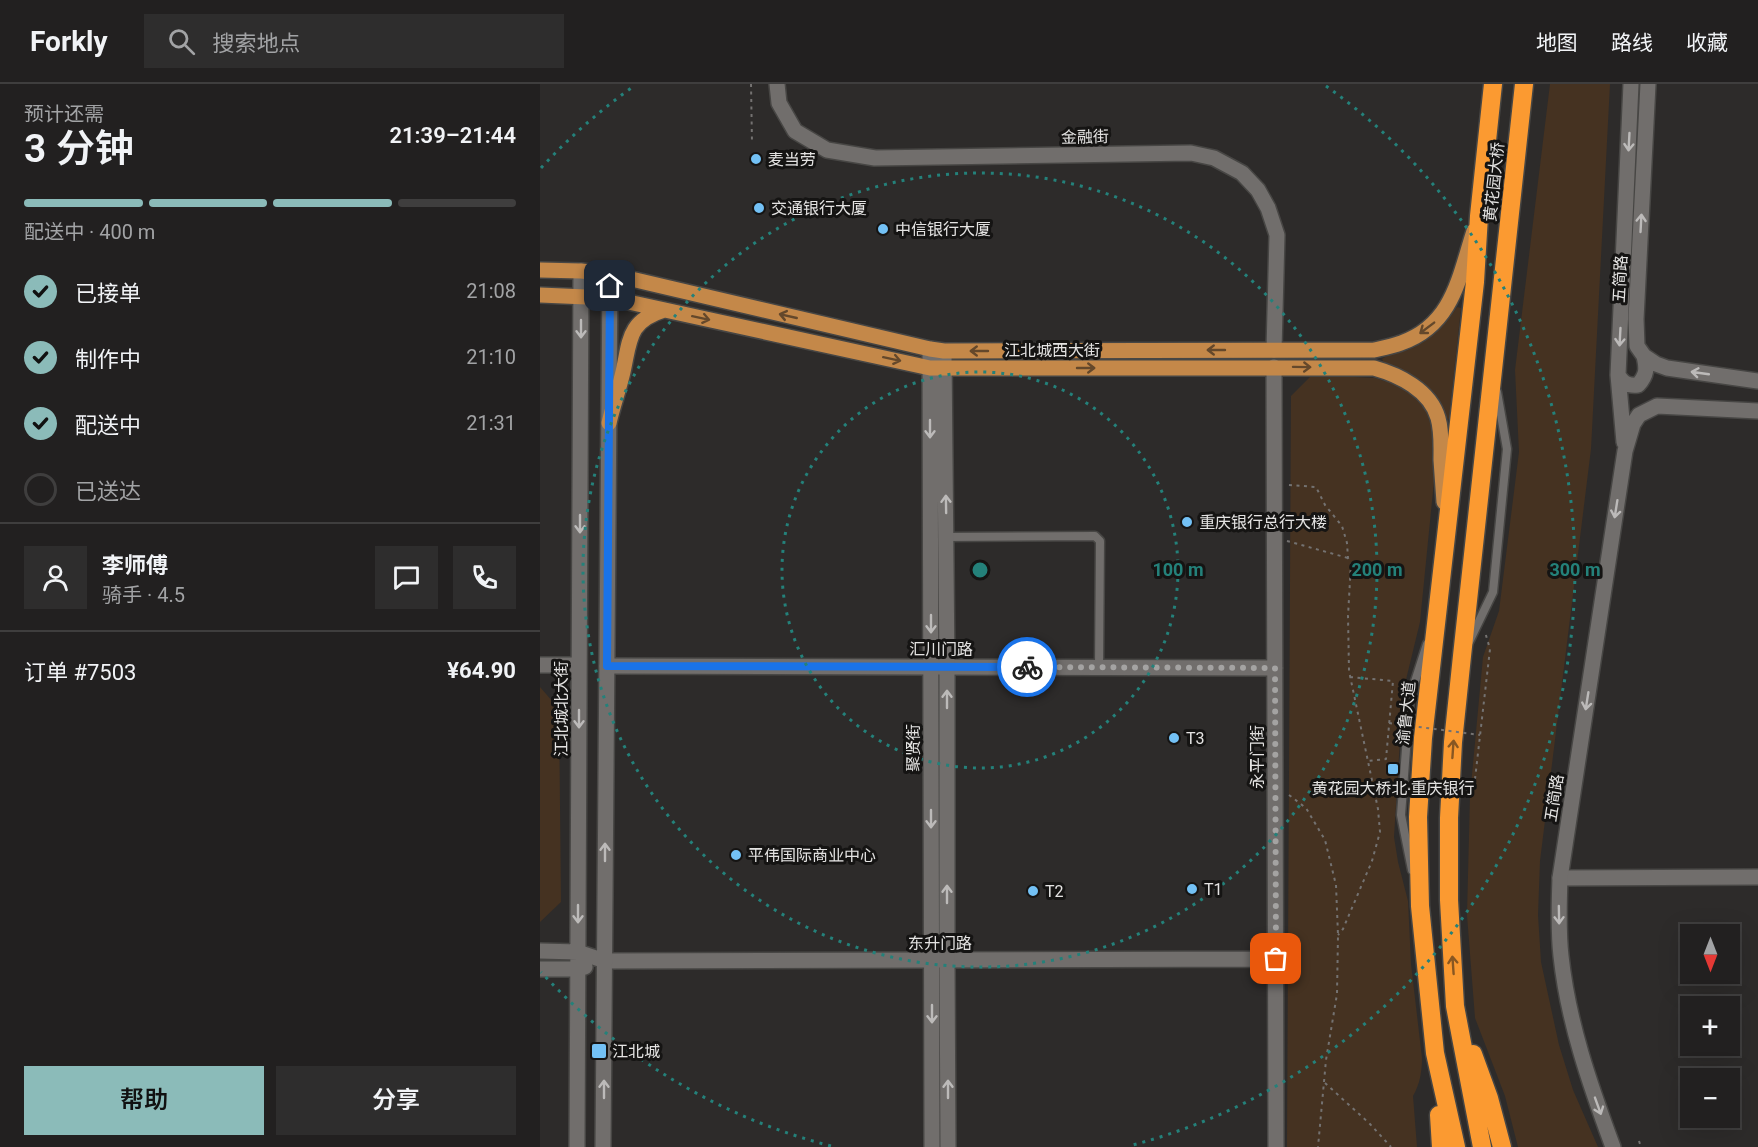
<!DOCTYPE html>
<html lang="zh">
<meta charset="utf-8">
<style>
body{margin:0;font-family:Roboto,"Noto Sans SC",sans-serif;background:#2e2d2d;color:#f1f3f6;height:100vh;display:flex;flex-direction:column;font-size:22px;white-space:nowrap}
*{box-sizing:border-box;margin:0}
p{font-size:20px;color:#a2a3a5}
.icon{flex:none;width:33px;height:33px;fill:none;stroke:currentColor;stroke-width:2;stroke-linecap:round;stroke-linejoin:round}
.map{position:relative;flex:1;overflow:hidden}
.sheet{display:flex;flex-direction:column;background:#222020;width:540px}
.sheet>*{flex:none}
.needle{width:39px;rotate:180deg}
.tools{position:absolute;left:1140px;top:840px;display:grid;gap:12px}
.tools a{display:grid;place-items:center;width:60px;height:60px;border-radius:0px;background:#222020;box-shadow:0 6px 24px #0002,0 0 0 2px #3f3e3e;font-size:30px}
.pin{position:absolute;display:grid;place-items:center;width:51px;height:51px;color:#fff;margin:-26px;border-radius:12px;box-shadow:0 3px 9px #0006}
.courier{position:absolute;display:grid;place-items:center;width:60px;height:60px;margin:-30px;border:4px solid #1a73e8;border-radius:50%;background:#fff;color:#222;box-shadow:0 2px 8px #0007}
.summary em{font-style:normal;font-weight:600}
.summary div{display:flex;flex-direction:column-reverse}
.summary{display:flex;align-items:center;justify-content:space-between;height:102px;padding:0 24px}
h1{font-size:39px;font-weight:600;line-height:45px}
.bar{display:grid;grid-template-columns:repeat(4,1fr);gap:9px 6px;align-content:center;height:72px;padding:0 24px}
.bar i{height:8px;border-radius:4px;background:#3f3e3e}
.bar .selected{background:#8bbbb9}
.bar p{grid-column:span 4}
.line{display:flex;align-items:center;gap:15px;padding:0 24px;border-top:2px solid #3f3e3e}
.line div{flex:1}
.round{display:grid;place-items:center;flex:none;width:63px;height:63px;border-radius:0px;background:#2e2d2d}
ol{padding:0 24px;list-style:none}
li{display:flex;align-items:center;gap:18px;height:66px}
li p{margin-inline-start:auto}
li .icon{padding:6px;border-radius:50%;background:#8bbbb9;color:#111;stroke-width:4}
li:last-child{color:#a2a3a5}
li i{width:33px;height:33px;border:3px solid #3f3e3e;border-radius:50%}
.button{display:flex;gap:12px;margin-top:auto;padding:12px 24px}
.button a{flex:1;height:69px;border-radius:0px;background:#8bbbb9;color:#111;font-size:24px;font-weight:600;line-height:69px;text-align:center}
.button a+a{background:#2e2d2d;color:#f1f3f6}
header{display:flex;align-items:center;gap:36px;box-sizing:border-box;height:84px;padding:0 30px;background:#222020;border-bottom:2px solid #3f3e3e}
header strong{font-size:28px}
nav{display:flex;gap:33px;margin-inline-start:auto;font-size:21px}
.search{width:420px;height:54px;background:#2e2d2d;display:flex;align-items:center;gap:15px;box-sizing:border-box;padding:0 21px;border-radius:0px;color:#a2a3a5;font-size:22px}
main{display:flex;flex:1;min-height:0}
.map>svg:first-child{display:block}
</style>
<header>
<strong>Forkly</strong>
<div class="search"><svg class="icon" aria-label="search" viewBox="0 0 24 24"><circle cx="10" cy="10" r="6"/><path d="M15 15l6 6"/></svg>搜索地点</div>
<nav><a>地图</a><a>路线</a><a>收藏</a></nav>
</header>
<main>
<section class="sheet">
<div class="summary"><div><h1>3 分钟</h1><p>预计还需</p></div><em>21:39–21:44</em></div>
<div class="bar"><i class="selected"></i><i class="selected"></i><i class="selected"></i><i></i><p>配送中 · 400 m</p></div>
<ol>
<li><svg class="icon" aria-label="check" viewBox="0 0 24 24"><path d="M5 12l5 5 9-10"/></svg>已接单<p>21:08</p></li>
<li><svg class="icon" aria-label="check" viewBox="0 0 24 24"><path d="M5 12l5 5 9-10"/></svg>制作中<p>21:10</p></li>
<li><svg class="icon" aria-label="check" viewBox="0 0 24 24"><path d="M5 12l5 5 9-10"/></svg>配送中<p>21:31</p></li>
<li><i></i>已送达</li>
</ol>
<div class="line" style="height:108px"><a class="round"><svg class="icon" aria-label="person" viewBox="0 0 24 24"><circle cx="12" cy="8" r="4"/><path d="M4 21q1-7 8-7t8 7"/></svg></a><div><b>李师傅</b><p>骑手 · 4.5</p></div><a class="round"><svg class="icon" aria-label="chat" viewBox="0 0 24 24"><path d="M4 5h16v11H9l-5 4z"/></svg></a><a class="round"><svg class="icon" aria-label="phone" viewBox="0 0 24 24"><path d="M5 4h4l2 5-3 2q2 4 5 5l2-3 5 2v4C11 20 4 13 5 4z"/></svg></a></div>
<div class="line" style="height:78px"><div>订单 #7503</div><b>¥64.90</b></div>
<div class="button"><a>帮助</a><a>分享</a></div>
</section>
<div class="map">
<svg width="1218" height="1063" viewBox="0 0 1218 1063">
<rect width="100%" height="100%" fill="#2d2b2a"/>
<path fill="#453221" d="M1010,0H1070L1051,365L1000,777L998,831L1001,878L1019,961L1033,1006L1058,1063H978L965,1012L935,934L927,831L930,712L943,573L959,527L979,368L975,286Z
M917,223L921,224L909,335L906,334C895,306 871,287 844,279L842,275C849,270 859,269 868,266C890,257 904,242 917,223Z
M772,291L835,294L857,301L873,312L886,326L893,348L895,387L880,538L863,608L854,753L858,778L868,817L871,880L882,974C882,987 880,1000 873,1012L877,1063H747L751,312Z
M0,603L19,625L21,818L0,838Z"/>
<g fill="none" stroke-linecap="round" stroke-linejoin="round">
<g stroke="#474644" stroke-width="11">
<path id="lane" d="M406,453L555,452L560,457L559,583
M929,558L953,508L967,365L957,308
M872,786L861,731L870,613L887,560"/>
</g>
<g stroke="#474644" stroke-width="18">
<path id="street" d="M237,0L239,19L255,47L287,66L335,74L651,69L674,74L702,89L718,106L728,124L737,151L734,266
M734,283L736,1063
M67,582L735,584
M1020,794L1218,793
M65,877L736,875"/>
</g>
<g stroke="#474644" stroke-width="18">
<path id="secondary" d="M1108,0L1096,235L1097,262L1104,272L1116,280L1127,284L1218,297
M390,265L392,1063
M404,271L407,583V877L408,1063
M1078,291C1083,299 1087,302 1098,301C1107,291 1107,285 1104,272
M1084,358L1078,291L1091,0
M0,581H39
M0,867L38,868L65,877
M0,885H37L45,883
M37,1063L41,187
M63,1063L70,190
M1073,1063C1050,1001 1028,938 1021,872C1018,846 1019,820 1020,794L1085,367L1093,340L1099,331L1117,322L1218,327"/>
</g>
<g stroke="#474644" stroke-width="18">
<path id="primary" d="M0,186L41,187L70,190L390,265L404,267L834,266C843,264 853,262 861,259C913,241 919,193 934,147
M0,211L70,214L390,284H834C859,291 890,306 898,334C902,348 901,362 901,376C902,390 903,404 904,418
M69,339C73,322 79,305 83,288C90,256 88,237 124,226"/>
</g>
<g stroke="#474644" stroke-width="21">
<path id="highway" d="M933,970L949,1014L962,1063
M899,1031L901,1063
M916,1063L895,969L880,822L878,733L883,654L935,198L939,132L953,0
M942,1063L915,922L909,816V734L913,658L922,572L984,0"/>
</g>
<path stroke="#747271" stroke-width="2" stroke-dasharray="3 4.5" stroke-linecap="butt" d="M211,0L212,59
M749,401L776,403L785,421L802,442L807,459L808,474L811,479L808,532L809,587L838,725L840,748L832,777L803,845L798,851
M747,457L808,474
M810,593L853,597L846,675L828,677
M935,695L950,565L945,548
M749,711L766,724L785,756L796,801L798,851L797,910L786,976L778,1063
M785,999L830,1040L851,1063
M1099,1057L1101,1063"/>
<use href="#lane" stroke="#716e6c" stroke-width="8"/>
<use href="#street" stroke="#716e6c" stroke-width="15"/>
<use href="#secondary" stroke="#716e6c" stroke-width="15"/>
<use href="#primary" stroke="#c48849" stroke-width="15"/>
<use href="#highway" stroke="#fb9a31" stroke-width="18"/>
<path stroke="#747271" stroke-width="2" stroke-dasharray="3 4.5" stroke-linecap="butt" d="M849,639L940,651"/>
</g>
<defs><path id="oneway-shaft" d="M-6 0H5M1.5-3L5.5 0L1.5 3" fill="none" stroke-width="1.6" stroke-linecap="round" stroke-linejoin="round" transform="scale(1.5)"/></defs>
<g stroke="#bcbab9">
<use href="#oneway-shaft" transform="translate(1089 58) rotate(93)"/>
<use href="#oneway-shaft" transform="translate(1101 139) rotate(-87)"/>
<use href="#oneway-shaft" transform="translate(41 245) rotate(90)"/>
<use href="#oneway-shaft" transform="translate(1080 253) rotate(93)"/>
<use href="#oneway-shaft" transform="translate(1160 289) rotate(-172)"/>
<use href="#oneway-shaft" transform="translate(390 345) rotate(90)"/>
<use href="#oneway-shaft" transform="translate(406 420) rotate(-91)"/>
<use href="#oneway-shaft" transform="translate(1076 425) rotate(99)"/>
<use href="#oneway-shaft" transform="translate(40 440) rotate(90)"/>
<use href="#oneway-shaft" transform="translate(391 540) rotate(90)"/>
<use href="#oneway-shaft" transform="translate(407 615) rotate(-90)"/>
<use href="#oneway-shaft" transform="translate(1047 617) rotate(99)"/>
<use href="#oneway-shaft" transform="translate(39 635) rotate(90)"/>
<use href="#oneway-shaft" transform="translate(391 735) rotate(90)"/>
<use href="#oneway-shaft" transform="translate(65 768) rotate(-90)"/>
<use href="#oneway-shaft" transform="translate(407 810) rotate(-90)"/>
<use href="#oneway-shaft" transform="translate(38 830) rotate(90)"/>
<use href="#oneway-shaft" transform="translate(1019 831) rotate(89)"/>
<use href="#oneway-shaft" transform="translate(392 930) rotate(90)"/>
<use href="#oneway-shaft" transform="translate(64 1005) rotate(-90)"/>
<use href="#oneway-shaft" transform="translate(408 1005) rotate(-90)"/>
<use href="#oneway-shaft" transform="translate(1058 1022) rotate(70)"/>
</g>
<g stroke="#64482b">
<use href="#oneway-shaft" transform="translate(248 232) rotate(-167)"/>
<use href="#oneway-shaft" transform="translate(161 234) rotate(12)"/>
<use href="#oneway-shaft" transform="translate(887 244) rotate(143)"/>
<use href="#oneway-shaft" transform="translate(676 266) rotate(180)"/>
<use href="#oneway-shaft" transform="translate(439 267) rotate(180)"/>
<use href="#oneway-shaft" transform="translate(352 275) rotate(12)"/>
<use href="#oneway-shaft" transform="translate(762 283) rotate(1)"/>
<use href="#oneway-shaft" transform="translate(546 284)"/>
</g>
<g stroke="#885722">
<use href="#oneway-shaft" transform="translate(913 665) rotate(-86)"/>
<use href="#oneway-shaft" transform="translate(913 881) rotate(-94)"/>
</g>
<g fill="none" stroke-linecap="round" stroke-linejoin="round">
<path stroke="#a4a3a2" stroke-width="6" stroke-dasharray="0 10.8" d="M487,583L735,584L736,875"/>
<path stroke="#1a73e8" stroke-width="8" d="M70,202L67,582L487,583"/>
</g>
<g fill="none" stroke="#24817a" stroke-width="3" stroke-dasharray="3 6">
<circle cx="440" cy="486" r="198"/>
<circle cx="440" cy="486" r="397"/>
<path d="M291 1062A595 595 0 0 1 1 888M1 84A595 595 0 0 1 94 2M786 2A595 595 0 0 1 589 1062"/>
</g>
<g fill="#73c1f5" stroke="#151413" stroke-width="2">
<circle cx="216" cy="75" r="6"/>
<circle cx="219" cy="124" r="6"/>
<circle cx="343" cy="145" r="6"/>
<circle cx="647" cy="438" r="6"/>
<circle cx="634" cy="654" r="6"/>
<rect x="847" y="679" width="12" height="12" rx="3"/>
<circle cx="196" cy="771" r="6"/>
<circle cx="652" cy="805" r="6"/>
<circle cx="493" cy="807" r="6"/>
<rect x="51" y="959" width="16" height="16" rx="3"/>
</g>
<g text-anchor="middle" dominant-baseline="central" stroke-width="6" stroke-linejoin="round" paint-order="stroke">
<g font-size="16" fill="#e4e3e2" stroke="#151413">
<text transform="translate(545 53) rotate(-1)">金融街</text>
<text transform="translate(954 98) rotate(-84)">黄花园大桥</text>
<text transform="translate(1080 195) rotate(-87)">五简路</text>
<text x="512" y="266">江北城西大街</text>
<text x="401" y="565">汇川门路</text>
<text transform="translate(21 625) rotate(-90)">江北城北大街</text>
<text transform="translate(866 629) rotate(-84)">渝鲁大道</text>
<text transform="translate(373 664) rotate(-90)">聚贤街</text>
<text transform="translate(717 673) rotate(-90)">永平门街</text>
<text transform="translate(1014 714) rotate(-81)">五简路</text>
<text x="400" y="859">东升门路</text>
</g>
<g font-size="16" fill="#e4e3e2" stroke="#151413" text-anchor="start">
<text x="228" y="75">麦当劳</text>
<text x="231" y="124">交通银行大厦</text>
<text x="355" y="145">中信银行大厦</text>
<text x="659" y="438">重庆银行总行大楼</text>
<text x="646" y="654">T3</text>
<text x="853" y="704" text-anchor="middle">黄花园大桥北‧重庆银行</text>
<text x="208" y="771">平伟国际商业中心</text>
<text x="664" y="805">T1</text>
<text x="505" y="807">T2</text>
<text x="72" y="967">江北城</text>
</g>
</g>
<circle cx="440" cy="486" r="9" fill="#24817a" stroke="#151413" stroke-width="3"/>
<g font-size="18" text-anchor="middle" font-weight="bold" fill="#24817a" stroke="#151413" stroke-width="6" stroke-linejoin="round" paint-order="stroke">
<text x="638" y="492">100 m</text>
<text x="837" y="492">200 m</text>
<text x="1035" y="492">300 m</text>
</g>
</svg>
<div class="tools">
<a><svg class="needle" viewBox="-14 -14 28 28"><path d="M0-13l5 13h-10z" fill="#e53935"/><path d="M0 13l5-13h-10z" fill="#a2a3a5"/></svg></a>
<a>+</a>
<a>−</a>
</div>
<div class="pin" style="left:736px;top:875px;background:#ea580c"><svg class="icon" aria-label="bag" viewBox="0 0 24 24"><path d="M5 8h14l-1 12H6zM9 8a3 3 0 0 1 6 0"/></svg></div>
<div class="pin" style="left:70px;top:202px;background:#1f2937"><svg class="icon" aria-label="home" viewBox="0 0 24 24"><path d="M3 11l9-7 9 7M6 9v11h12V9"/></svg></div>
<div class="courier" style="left:487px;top:583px"><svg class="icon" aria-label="bike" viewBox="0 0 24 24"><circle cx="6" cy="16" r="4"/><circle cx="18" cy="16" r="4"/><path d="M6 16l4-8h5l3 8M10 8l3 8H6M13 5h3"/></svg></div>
</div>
</main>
